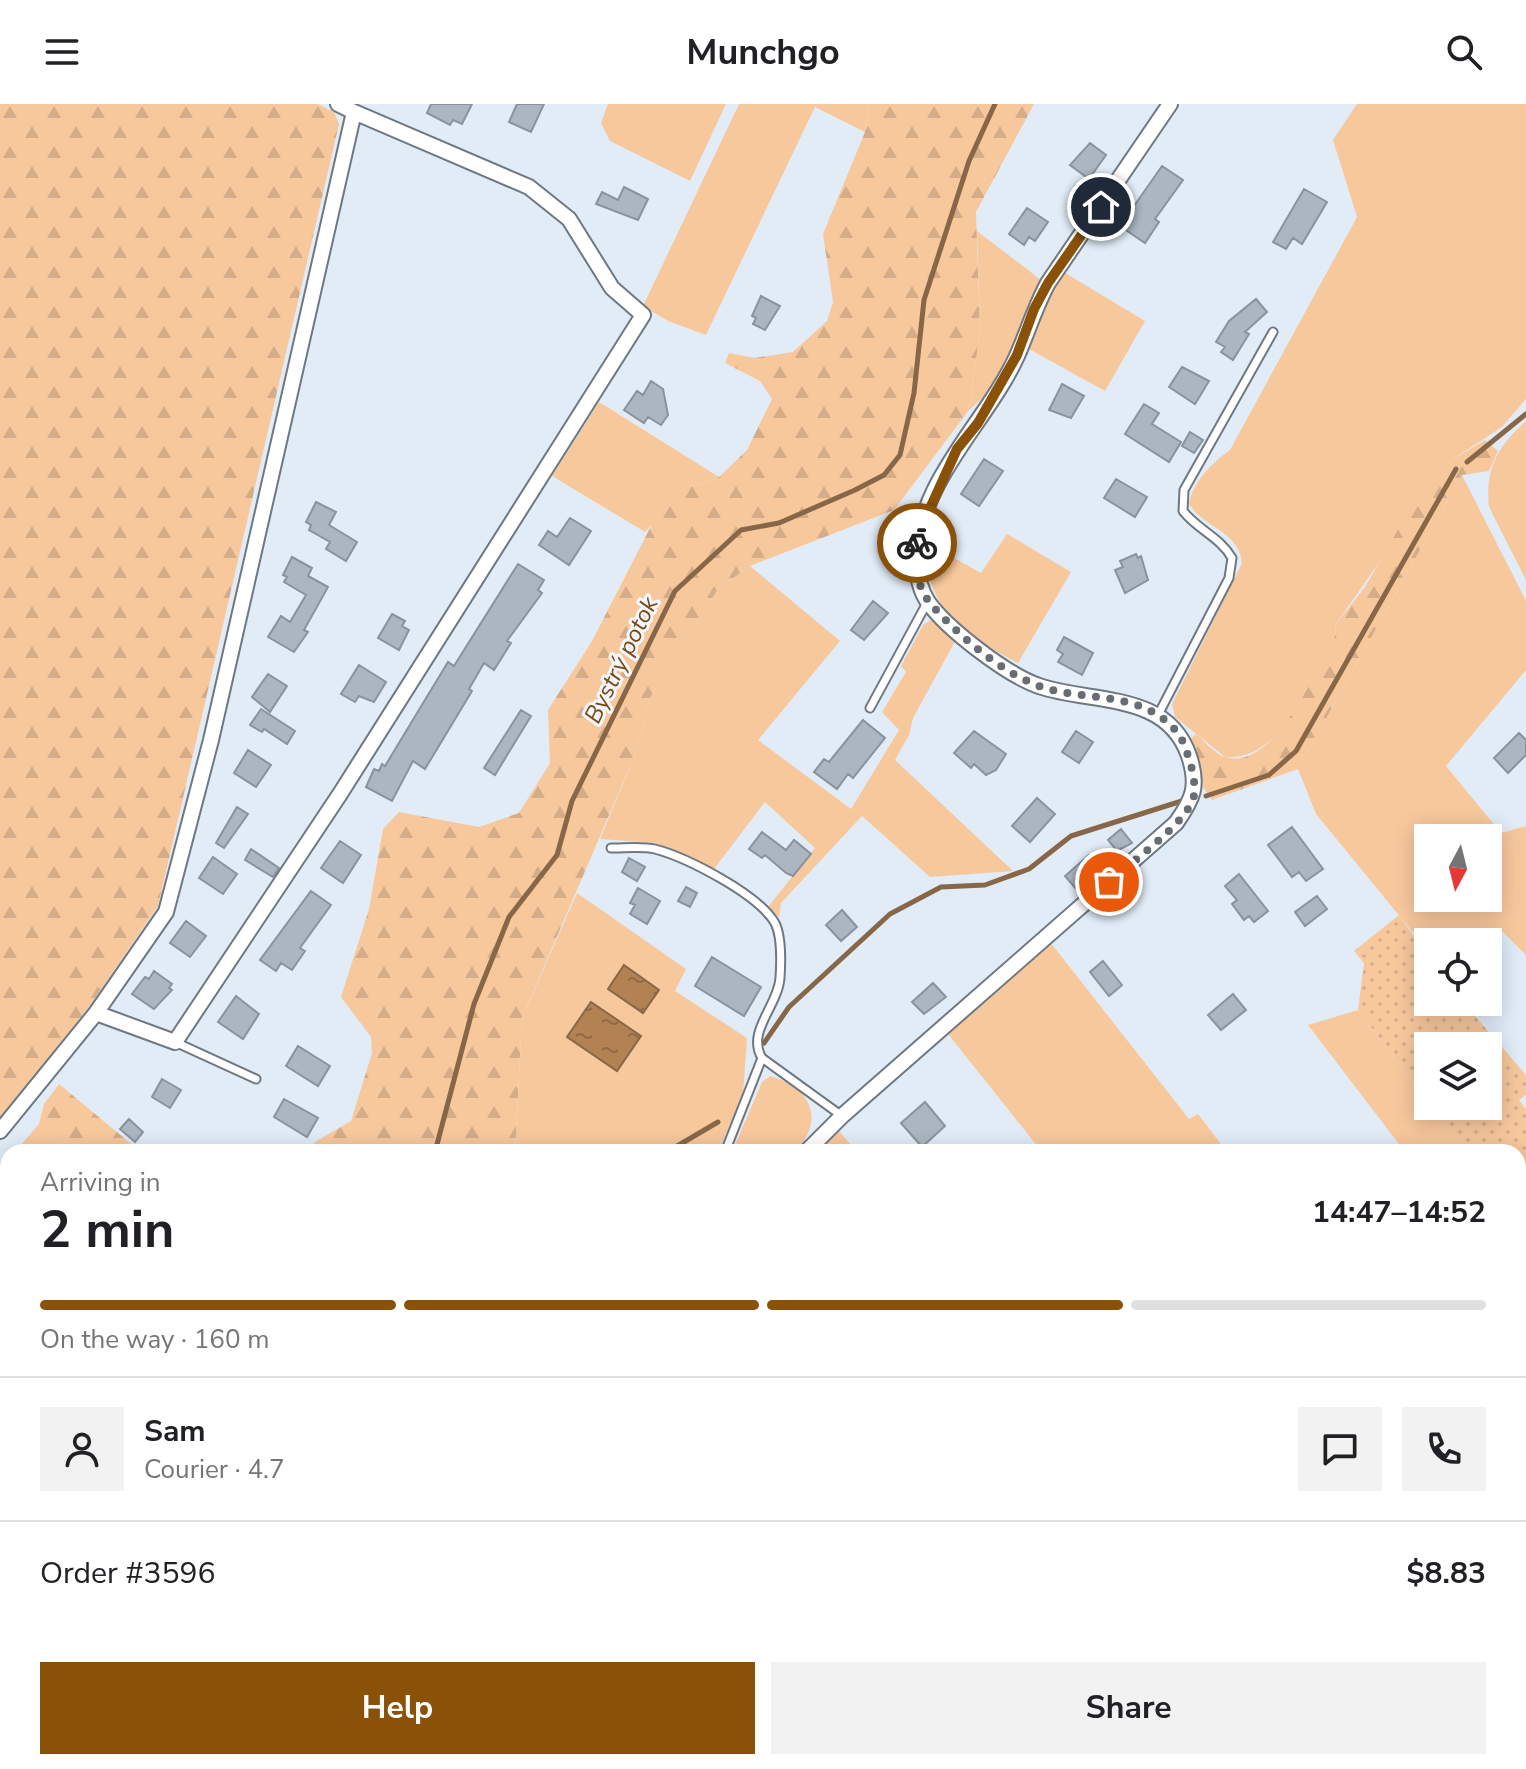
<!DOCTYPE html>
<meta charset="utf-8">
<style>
body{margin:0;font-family:"Nunito Sans",sans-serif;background:#f2f2f2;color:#202124;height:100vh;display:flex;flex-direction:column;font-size:30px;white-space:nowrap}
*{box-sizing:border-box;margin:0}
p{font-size:26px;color:#757577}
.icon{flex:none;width:44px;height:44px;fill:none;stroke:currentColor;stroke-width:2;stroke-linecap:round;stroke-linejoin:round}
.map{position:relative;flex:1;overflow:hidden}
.panel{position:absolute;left:0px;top:1040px;width:1526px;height:626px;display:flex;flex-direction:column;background:#fff;border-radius:24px 24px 0 0;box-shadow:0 4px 20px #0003}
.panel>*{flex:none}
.needle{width:52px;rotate:187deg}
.fabs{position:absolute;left:1414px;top:720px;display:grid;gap:16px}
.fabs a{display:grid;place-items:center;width:88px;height:88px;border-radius:0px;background:#fff;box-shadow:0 4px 20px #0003;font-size:40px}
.pin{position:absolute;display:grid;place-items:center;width:68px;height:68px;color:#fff;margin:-34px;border:4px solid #fff;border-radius:50%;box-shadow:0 2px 8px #0007}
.courier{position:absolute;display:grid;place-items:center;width:80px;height:80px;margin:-40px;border:6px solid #8a5108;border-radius:50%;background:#fff;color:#222;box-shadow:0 2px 10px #0007}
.overview em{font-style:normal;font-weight:700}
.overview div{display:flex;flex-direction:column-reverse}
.overview{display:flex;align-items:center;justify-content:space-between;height:136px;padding:0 40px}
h1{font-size:52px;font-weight:700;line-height:60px}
.bar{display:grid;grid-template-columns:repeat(4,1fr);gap:12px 8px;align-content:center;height:96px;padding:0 40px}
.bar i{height:10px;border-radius:6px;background:#e0e0e0}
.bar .selected{background:#8a5108}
.bar p{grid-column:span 4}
.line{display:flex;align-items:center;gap:20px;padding:0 40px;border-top:2px solid #e0e0e0}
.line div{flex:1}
.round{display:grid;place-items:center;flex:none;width:84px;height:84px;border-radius:0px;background:#f2f2f2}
.cta{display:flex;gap:16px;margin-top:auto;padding:16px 40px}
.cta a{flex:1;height:92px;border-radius:0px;background:#8a5108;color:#fff;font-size:32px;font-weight:700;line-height:92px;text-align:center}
.cta a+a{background:#f2f2f2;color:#202124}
header{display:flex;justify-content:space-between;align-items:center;height:104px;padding:0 40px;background:#fff;font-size:36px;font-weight:700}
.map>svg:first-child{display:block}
</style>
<header><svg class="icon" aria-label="menu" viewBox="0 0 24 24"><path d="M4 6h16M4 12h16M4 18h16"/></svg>Munchgo<svg class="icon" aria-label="search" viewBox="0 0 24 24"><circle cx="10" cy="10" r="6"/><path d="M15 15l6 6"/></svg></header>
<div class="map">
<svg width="1526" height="1665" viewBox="0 0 1526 1665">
<defs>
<pattern id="forest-firs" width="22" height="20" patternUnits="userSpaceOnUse" patternTransform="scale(2)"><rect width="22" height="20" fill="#f8c89d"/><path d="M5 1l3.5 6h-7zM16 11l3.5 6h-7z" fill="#d4ac88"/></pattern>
<pattern id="garden-dots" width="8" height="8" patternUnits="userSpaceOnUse" patternTransform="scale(2)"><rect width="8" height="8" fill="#f8c89d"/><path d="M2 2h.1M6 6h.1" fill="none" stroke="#d4ac88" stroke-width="1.8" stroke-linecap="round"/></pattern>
<pattern id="water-ripples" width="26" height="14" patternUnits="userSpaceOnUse" patternTransform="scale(2)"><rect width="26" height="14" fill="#b38253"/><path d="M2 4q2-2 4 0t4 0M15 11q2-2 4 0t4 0" fill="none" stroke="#916a45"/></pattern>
</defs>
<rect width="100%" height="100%" fill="#e1ecf7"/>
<path fill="#d2e3f4" d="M8,1130V1293L0,1302V1140Z"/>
<path fill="#f8c89d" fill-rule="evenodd" d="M608,0H726L690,77L610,37L601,19Z
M739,0H869L865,28L815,3L706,231L668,217L643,202Z
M1357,0H1526V295L1502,323L1450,357L1336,520L1335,532C1313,573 1281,659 1225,653L1175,613L1172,600L1242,459C1239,427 1204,424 1189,400C1193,377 1212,359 1230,346L1357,113L1333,36Z
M977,127L1041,176C1021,217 1007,278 969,306L980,227Z
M1062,167L1145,217L1105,287L1027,244L1041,205Z
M599,298L719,373L683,386L645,428L552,372Z
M1526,317V476L1489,403C1485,364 1498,342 1526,317Z
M1462,371L1526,497V566L1446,662L1501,729L1526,722V851L1503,828L1466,838H1428V842L1420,837L1316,710L1298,665ZM1428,734H1488V794H1428Z
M1007,430L1071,468L1018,559C964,531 924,503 925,438L981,469Z
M750,462L840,537L758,636L851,705L899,626L882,608L906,568L901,562L923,521L931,516L957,534L913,614L909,631L895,656L1013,767L930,773L862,712L781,799L779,813L768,803L815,744L765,698L714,765L656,739L600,735L637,646L650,594L718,485Z
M577,789L686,865L675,887L747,934L743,990L718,1048H515L522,914Z
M1050,838L1189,1015L1198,1010L1227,1048H1042L948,930Z
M1358,906L1467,1048H1405L1308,921Z
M770,972C811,984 826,1015 795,1048H732L762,978Z
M39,1020L72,1048H15Z
M839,1027L857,1048H817Z
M1526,1259V1368L1518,1357V1265Z
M1518,1446L1526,1456V1665H1370L1364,1658H1518Z
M655,1658H1073L1062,1665H661Z"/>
<path fill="url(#forest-firs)" d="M0,0H318L334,8L339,20L158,802L89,903L0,1017Z
M869,0H1034L976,108L980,227L969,306L894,406L750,462L718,485L650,594L637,646L522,914L515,1048H308L315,1038L351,1017L372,949L371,933L341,893L369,805L383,725L399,708L479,723L519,709L550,659L548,606L592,537L651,422L656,402L683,386L719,373L747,346L772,295L760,277L725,259L729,249L754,254L793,248L827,217L833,198L823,130L865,28Z
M1485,336L1498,347L1489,367L1462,371L1298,665L1212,696L1203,683L1190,635L1196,630C1204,637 1214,649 1225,653C1274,668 1317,565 1335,532L1336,520L1365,483L1423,382L1450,357Z
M59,980L141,1048H72L39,1020L44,1000Z
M8,1641V1658H126L124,1665H0V1646Z
M1269,1658H1364L1370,1665H1260Z"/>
<path fill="url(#garden-dots)" d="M1399,811L1413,831L1428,842V898H1463L1526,971V991L1519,996L1526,1005V1072L1518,1077V1048H1467L1431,1002H1488V942H1428V997L1358,906L1364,859L1354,847Z"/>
<path fill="url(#water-ripples)" stroke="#886748" stroke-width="2" d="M624,861L659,886L643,909L608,885Z
M591,898L641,932L617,967L567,933Z"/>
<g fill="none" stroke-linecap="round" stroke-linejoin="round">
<path stroke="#886748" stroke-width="5" d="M1467,358L1526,310
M1206,692L1269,671L1296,647L1456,365
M764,939L789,903L890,810L941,783L985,781L1029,765L1071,732L1185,696
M435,1048L474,900L509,813L557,751L572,697L675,487L741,426L779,419L855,386L884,371L900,351L914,289L924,196L969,57L995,0
M667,1048L718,1018
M98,1665L100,1658"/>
</g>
<path fill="#abb6c0" stroke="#88939d" stroke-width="2" d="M431,0H472L462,20L453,16L450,21L427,9Z
M517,0H544L531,28L509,18Z
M1090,39L1106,51L1089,75L1070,61Z
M1162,62L1183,76L1155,115L1159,118L1145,139L1120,122Z
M624,83L648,95L638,116L596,100L602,88L618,96Z
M1304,85L1327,98L1302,140L1293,134L1286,145L1273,138Z
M1027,104L1048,118L1035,137L1029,133L1024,141L1009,130Z
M761,192L780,202L765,226L753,220L756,214L752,212Z
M1256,195L1267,208L1245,228L1249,230L1233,256L1221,248L1225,243L1216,238L1229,217Z
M1182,263L1209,277L1195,300L1169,283Z
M651,277L663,285L668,311L661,321L648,313L644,319L624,306L637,287L643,291Z
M1062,280L1084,292L1071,314L1049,306Z
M1144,300L1159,309L1152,320L1181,338L1169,358L1125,330Z
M1190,328L1203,336L1194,349L1182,342Z
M984,355L1003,367L979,402L961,390Z
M1116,375L1147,393L1135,413L1104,394Z
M316,398L336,408L329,421L357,438L346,457L326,445L330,438L309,426L311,421L306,418Z
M570,414L591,427L569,461L539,441L548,427L557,433Z
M1136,450L1138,454L1141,452L1148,476L1125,489L1115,466L1123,463L1120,457Z
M292,453L312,464L308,472L328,483L304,526L308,528L294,548L268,533L281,512L290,518L306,491L284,478L287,473L283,471Z
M518,460L544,476L538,486L542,489L507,537L511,539L494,566L484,559L469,585L472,587L425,665L413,657L392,697L366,683L374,665L379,667L382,660L385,662L448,558L454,562Z
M873,497L888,509L864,536L851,526Z
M392,510L405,517L402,522L409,526L399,546L378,534Z
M1064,533L1093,549L1082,571L1058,558L1063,550L1057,546Z
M359,561L386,578L374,598L359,592L355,598L341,590Z
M268,570L287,582L270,608L252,593Z
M261,605L295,627L287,640L264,625L262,628L250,621Z
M521,606L531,612L495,671L484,664Z
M863,616L885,634L853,674L848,670L837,685L814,668L824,655L829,658Z
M974,627L1006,650L996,666L986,671L974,660L971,664L954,649Z
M1076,627L1093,638L1079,659L1062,648Z
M1519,629L1526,636V651L1508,669L1494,654Z
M248,646L271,661L256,683L234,669Z
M1037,694L1055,710L1030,738L1012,722Z
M237,703L248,710L224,744L216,739Z
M1292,723L1323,765L1306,777L1299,768L1292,773L1268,741Z
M1121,725L1132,739L1117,747L1108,736Z
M762,728L786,746L794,736L811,750L793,772L786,769L765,751L762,754L749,745Z
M340,737L361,751L343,779L321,764Z
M251,745L279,764L273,773L245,756Z
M1089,751L1099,763L1092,769L1095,772L1078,787L1065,772Z
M213,753L237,770L223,790L199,774Z
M629,754L645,763L637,777L622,768Z
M1239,770L1268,807L1254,818L1249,812L1244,816L1232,800L1237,796L1225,782Z
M686,783L697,789L690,803L678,797Z
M638,784L660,797L647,820L630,810L635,801L630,799Z
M311,787L331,801L300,844L305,847L292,866L281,859L276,867L260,856Z
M1317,792L1327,805L1305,822L1295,808Z
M842,806L857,823L841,837L826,821Z
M186,817L206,832L190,853L170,839Z
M712,853L761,883L744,912L695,882Z
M1103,857L1122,881L1109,892L1090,868Z
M154,867L172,880L169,884L172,886L154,905L132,890L145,873L149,875Z
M933,879L946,893L924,910L912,898Z
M1233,890L1246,906L1221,926L1208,911Z
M236,892L259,910L243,935L218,918Z
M298,942L330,962L318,982L286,962Z
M162,975L181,986L170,1004L152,993Z
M284,995L318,1014L307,1033L274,1013Z
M925,998L945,1022L922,1043L901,1019Z
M129,1015L143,1028L135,1038L120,1025Z"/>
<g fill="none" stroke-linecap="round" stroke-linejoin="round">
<g stroke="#6e7882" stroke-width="11">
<path id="lane" d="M870,604L928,497
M1158,611L1229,474L1232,454C1220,433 1198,426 1183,407L1184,386L1273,228
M611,744C625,744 642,742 655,745C688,754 758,790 775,819C782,833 781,859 780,874C778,902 746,928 762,954L842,1012
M175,938L256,975
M725,1048L762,954
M0,1291L8,1282
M0,1409L8,1416
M1180,1658L1185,1665"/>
</g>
<g stroke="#6e7882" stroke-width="18">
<path id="street" d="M96,909L175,938L340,690L643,211L612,184L569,115L529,83L354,8
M0,1027L96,909L166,808L211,636L354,8L338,0
M806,1048L842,1012L1176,719C1193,695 1199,682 1189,652C1167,587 1092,600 1039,582C1007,571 947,525 928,498C920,486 917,471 917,457C916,378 986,320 1017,252C1028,227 1035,203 1048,179L1170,0
M1518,1089L1526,1083
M501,1658L507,1665
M335,1665L342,1658"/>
</g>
<use href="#lane" stroke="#fff" stroke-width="7"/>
<use href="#street" stroke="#fff" stroke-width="14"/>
</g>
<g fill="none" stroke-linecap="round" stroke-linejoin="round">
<path stroke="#676d74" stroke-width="8" stroke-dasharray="0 14.4" d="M917,439L920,481L928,497C955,528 995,564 1034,580C1064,593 1098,590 1130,599C1153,605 1177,620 1185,643C1190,657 1196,675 1194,691C1191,716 1129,760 1109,778"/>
<path stroke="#8a5108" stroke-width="10" d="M917,439L922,422L957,345L978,319L1017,251L1034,205L1048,179L1101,103"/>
</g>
<g text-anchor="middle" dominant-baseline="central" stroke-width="6" stroke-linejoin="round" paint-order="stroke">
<g font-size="24" font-style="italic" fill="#7a4912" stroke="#f4f8fd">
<text transform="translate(621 556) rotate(-64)">Bystrý potok</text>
</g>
</g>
</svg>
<div class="fabs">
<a><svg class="needle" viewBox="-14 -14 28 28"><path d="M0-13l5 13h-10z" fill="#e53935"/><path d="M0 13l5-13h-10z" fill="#757577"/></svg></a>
<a><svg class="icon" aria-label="locate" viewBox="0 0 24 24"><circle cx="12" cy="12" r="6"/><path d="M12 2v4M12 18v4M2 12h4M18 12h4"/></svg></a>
<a><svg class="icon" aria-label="layers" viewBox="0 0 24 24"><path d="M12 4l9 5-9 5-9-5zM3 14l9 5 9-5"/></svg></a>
</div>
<div class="pin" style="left:1109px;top:778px;background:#ea580c"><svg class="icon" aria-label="bag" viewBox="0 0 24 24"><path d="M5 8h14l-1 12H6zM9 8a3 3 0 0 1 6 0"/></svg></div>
<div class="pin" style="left:1101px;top:103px;background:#1f2937"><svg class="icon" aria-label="home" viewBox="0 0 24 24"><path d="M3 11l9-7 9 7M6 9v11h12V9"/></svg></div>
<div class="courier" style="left:917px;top:439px"><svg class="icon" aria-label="bike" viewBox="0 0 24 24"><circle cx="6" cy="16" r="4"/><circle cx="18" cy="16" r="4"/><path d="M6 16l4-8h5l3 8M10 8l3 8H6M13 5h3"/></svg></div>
<section class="panel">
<div class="overview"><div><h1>2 min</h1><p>Arriving in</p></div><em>14:47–14:52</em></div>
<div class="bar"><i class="selected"></i><i class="selected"></i><i class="selected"></i><i></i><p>On the way · 160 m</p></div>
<div class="line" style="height:144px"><a class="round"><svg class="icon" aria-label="person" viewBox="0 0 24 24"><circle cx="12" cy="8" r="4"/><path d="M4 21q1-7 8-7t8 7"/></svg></a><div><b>Sam</b><p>Courier · 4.7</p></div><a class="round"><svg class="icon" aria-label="chat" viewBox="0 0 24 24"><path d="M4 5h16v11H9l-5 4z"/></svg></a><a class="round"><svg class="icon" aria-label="phone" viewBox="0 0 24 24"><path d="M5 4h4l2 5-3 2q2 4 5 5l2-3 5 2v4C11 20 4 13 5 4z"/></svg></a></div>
<div class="line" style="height:104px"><div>Order #3596</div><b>$8.83</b></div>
<div class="cta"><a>Help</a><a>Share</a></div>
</section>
</div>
